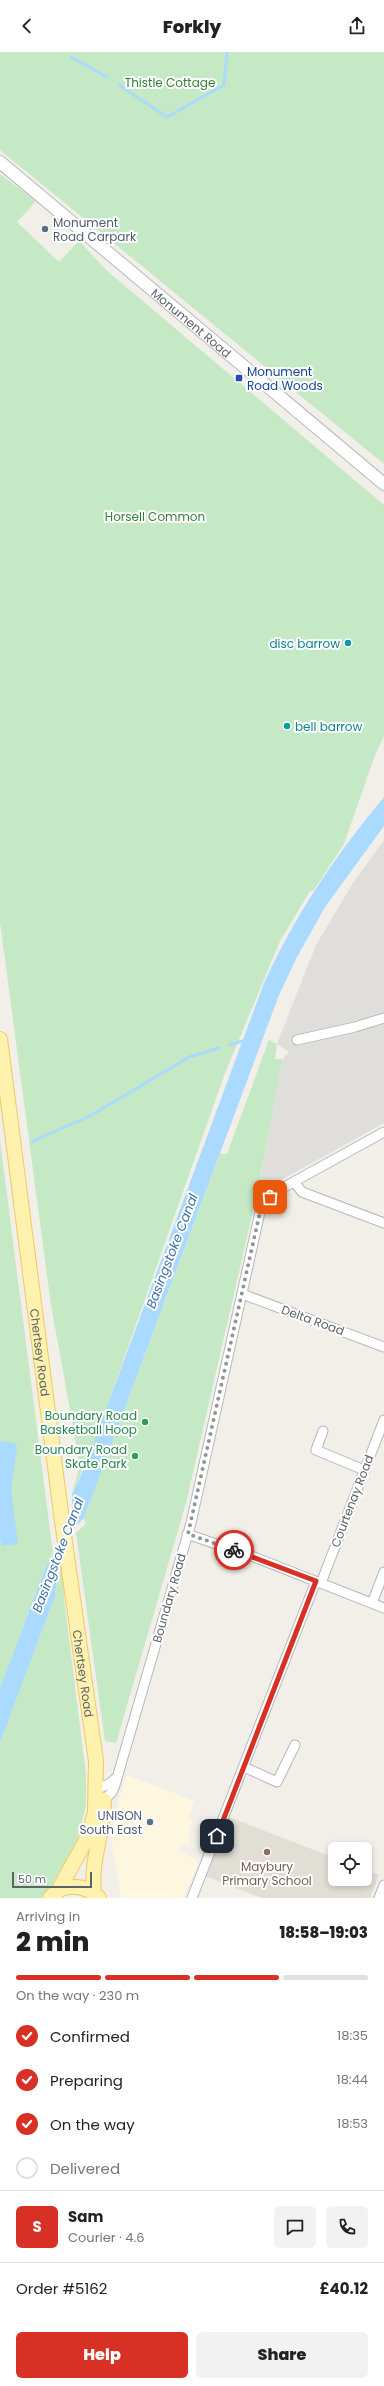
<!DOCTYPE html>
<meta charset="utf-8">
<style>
body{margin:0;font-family:Poppins,sans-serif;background:#f2f2f2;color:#222;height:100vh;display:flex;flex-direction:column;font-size:15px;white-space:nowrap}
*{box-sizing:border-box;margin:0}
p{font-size:13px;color:#767676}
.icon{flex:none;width:22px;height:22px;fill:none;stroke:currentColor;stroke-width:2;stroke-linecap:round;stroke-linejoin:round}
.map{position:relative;height:1846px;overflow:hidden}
.details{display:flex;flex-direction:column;background:#fff;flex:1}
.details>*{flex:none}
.controls{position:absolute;left:328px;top:1790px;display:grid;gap:8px}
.controls a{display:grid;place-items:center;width:44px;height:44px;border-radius:6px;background:#fff;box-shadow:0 2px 6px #0003;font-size:20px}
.scale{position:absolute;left:12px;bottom:10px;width:80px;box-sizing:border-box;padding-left:4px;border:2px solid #5f6368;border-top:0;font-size:11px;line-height:14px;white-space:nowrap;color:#5f6368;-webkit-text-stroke:3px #fff;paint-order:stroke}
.pin{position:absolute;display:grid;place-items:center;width:34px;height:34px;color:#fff;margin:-17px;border-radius:8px;box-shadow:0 2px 6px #0006}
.courier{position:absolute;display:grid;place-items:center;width:40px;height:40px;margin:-20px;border:3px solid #d93025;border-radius:50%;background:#fff;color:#222;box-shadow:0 1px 5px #0007}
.summary em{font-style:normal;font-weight:800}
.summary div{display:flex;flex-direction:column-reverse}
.summary{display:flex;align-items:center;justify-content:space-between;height:68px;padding:0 16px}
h1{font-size:26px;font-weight:800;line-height:30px}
.bar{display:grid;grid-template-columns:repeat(4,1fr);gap:6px 4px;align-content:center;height:48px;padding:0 16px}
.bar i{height:5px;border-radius:3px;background:#e0e0e0}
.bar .active{background:#d93025}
.bar p{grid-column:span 4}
.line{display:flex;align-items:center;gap:10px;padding:0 16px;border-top:1px solid #e0e0e0}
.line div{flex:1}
.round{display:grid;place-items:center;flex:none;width:42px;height:42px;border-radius:6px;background:#f2f2f2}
ol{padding:0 16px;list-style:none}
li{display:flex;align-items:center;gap:12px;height:44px}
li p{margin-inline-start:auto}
li .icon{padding:4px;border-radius:50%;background:#d93025;color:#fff;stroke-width:4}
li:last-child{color:#767676}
li i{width:22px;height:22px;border:2px solid #e0e0e0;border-radius:50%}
.primary-button{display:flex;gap:8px;margin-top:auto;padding:8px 16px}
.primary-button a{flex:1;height:46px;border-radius:6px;background:#d93025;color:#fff;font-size:16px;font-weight:800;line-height:46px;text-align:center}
.primary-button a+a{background:#f2f2f2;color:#222}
header{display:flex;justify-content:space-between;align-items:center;height:52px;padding:0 16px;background:#fff;font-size:18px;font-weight:800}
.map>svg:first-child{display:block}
</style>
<header><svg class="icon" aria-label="back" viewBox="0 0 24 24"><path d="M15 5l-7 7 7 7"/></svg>Forkly<svg class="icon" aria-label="share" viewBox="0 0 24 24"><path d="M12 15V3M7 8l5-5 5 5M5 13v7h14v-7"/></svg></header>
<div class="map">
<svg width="384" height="1846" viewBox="0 0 384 1846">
<rect width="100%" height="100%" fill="#f1efe8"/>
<path fill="#fef7e0" d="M126,1723L195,1749L188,1765L193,1768L188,1783L190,1786L188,1794L181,1792L178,1799L199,1809L183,1846H121L112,1791V1774Z"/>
<path fill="#e0deda" d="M384,788V1071L270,1134L256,1148L283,1007L289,1000L277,992L316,893L353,831Z"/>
<path fill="#e1ded6" d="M229,1765L335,1806V1827H365V1817L379,1823L370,1846H262L205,1824Z"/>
<path fill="#c5e8c5" d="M0,0H384V412L0,98Z
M0,122L36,149L17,170L59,210L79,189L106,218L384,453V684L375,703L344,792L313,839H310L280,889L225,1021L94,1391L72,1442L79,1416L78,1402L51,1253L0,870Z
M269,988L277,992L275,1007H283L256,1146L186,1451L116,1691L105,1689L76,1481L86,1472L84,1466L220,1102H227Z
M0,1088L53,1502L45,1517L0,1636Z
M58,1517L64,1518V1546L86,1723V1753L77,1790L51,1834L41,1846H0V1691L55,1544Z"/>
<path fill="#aadaff" d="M384,745V774L325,855L296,907L279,943L84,1466L74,1476L58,1517L55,1544L0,1691V1636L45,1517L57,1496L72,1460V1442L83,1419L264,931C296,861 336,803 384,745Z
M0,1389L15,1391L17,1395L11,1438L18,1492L2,1494L0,1486Z"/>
<path fill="#f1efe8" d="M70,1452L74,1481L60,1518V1527L56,1496L70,1459Z"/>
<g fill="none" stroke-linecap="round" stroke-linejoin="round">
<path stroke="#aadaff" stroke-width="3" d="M71,5L107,25
M119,33L167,65L224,33L227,0
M230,993L246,988
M33,1089L90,1064L189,1005L219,996"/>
<g stroke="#b5b8bc" stroke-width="11">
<path id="street" d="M297,988L355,975L384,966
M294,1130L302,1140L384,1171
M242,1242L384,1295
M323,1379L316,1398L364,1418
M187,1482L254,1505L384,1556
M321,1531L384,1368
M372,1551L384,1520
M244,1715L277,1730L295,1693
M97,1737L109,1732L116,1726
M104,1748L112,1740L115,1733L191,1471L260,1160L270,1145L277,1139L384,1080
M192,1846L316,1529
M379,1846L384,1833"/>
</g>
<g stroke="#b6babf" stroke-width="14">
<g id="secondary">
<path id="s1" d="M0,110L384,432"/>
</g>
</g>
<g stroke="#f2c960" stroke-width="16">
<g id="primary">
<path id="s2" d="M0,987L62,1469L96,1709L95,1760L89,1783L58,1839"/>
<path d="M94,1841C90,1807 104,1782 104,1748"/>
<path d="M50,1846C63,1830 85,1832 99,1846"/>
</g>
</g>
<use href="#street" stroke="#fff" stroke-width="9"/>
<use href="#secondary" stroke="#fff" stroke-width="12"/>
<use href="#primary" stroke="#fff2af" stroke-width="14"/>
</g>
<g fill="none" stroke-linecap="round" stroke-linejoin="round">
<path stroke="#929495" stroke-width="4" stroke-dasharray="0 7.2" d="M234,1498L188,1482L260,1160L270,1145"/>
<path stroke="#d93025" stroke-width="5" d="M217,1784L316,1529L234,1498"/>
</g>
<g fill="#5c6f8a" stroke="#fff" stroke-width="1.5">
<circle cx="45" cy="177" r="4"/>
<circle cx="150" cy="1770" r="4"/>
</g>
<rect fill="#1a4fb4" stroke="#fff" stroke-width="1.5" x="235" y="322" width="8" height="8" rx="2"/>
<g fill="#0f9aa8" stroke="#fff" stroke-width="1.5">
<circle cx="348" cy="591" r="4"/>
<circle cx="287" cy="674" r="4"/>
</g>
<g fill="#2e9e5b" stroke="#fff" stroke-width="1.5">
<circle cx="145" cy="1370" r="4"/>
<circle cx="135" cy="1404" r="4"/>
</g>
<circle fill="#8d6e63" stroke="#fff" stroke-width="1.5" cx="267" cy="1800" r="4"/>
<g text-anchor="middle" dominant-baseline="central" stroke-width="4" stroke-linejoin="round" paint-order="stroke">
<g font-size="12" fill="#348238" stroke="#fff">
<text x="170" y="30">Thistle Cottage</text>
<text x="155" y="464">Horsell Common</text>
</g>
<g font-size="12" fill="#4e5e75" stroke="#fff" text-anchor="start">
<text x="53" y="170">Monument<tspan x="53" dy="14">Road Carpark</tspan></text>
<text x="142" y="1763" text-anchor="end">UNISON<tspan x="142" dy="14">South East</tspan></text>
</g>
<g font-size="12" fill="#5f6368" stroke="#fff">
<text stroke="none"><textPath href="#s1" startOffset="250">Monument Road</textPath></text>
<text transform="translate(313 1268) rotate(20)">Delta Road</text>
<text stroke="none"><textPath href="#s2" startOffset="316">Chertsey Road</textPath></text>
<text transform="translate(352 1449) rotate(-69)">Courtenay Road</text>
<text transform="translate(169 1546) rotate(-74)">Boundary Road</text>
<text stroke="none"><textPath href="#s2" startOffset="640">Chertsey Road</textPath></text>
</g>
<g font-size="12" fill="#164399" stroke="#fff" text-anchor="start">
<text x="247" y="319">Monument<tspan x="247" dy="14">Road Woods</tspan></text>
</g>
<g font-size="12" fill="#0d838f" stroke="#fff" text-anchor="end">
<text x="340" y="591">disc barrow</text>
<text x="295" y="674" text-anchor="start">bell barrow</text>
</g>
<g font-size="12" fill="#27864d" stroke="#fff" text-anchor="end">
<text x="137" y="1363">Boundary Road<tspan x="137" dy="14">Basketball Hoop</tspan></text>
<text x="127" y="1397">Boundary Road<tspan x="127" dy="14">Skate Park</tspan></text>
</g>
<g font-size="12" fill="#785e54" stroke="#fff">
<text x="267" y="1814">Maybury<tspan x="267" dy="14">Primary School</tspan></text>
</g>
<g font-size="13" font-style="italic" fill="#4174aa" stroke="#fff">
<text transform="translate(172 1199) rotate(-69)">Basingstoke Canal</text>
<text transform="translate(58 1503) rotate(-69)">Basingstoke Canal</text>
</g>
</g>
</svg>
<div class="controls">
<a><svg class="icon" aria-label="locate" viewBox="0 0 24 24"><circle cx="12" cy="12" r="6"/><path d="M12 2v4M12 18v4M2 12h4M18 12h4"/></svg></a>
</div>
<div class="scale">50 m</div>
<div class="pin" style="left:270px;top:1145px;background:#ea580c"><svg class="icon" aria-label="bag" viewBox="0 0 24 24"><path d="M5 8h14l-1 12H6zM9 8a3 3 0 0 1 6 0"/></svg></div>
<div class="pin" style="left:217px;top:1784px;background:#1f2937"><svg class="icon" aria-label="home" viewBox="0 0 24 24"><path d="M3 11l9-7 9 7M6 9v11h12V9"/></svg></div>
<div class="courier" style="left:234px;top:1498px"><svg class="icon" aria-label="bike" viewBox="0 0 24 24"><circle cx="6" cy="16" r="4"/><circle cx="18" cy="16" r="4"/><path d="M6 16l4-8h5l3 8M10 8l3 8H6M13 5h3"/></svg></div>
</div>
<section class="details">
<div class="summary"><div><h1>2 min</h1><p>Arriving in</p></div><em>18:58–19:03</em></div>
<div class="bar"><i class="active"></i><i class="active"></i><i class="active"></i><i></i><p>On the way · 230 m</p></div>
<ol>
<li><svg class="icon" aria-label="check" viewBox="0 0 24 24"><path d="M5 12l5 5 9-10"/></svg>Confirmed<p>18:35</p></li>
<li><svg class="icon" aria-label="check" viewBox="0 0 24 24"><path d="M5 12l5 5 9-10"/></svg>Preparing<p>18:44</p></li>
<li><svg class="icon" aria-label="check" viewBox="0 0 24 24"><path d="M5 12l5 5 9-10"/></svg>On the way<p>18:53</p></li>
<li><i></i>Delivered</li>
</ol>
<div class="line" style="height:72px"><b class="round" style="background:#d93025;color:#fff">S</b><div><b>Sam</b><p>Courier · 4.6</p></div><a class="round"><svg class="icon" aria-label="chat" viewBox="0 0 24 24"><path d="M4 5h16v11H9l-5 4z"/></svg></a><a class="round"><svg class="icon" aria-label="phone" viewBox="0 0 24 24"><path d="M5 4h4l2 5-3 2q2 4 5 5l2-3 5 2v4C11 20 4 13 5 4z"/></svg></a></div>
<div class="line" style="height:52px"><div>Order #5162</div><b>£40.12</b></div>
<div class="primary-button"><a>Help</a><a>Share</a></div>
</section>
